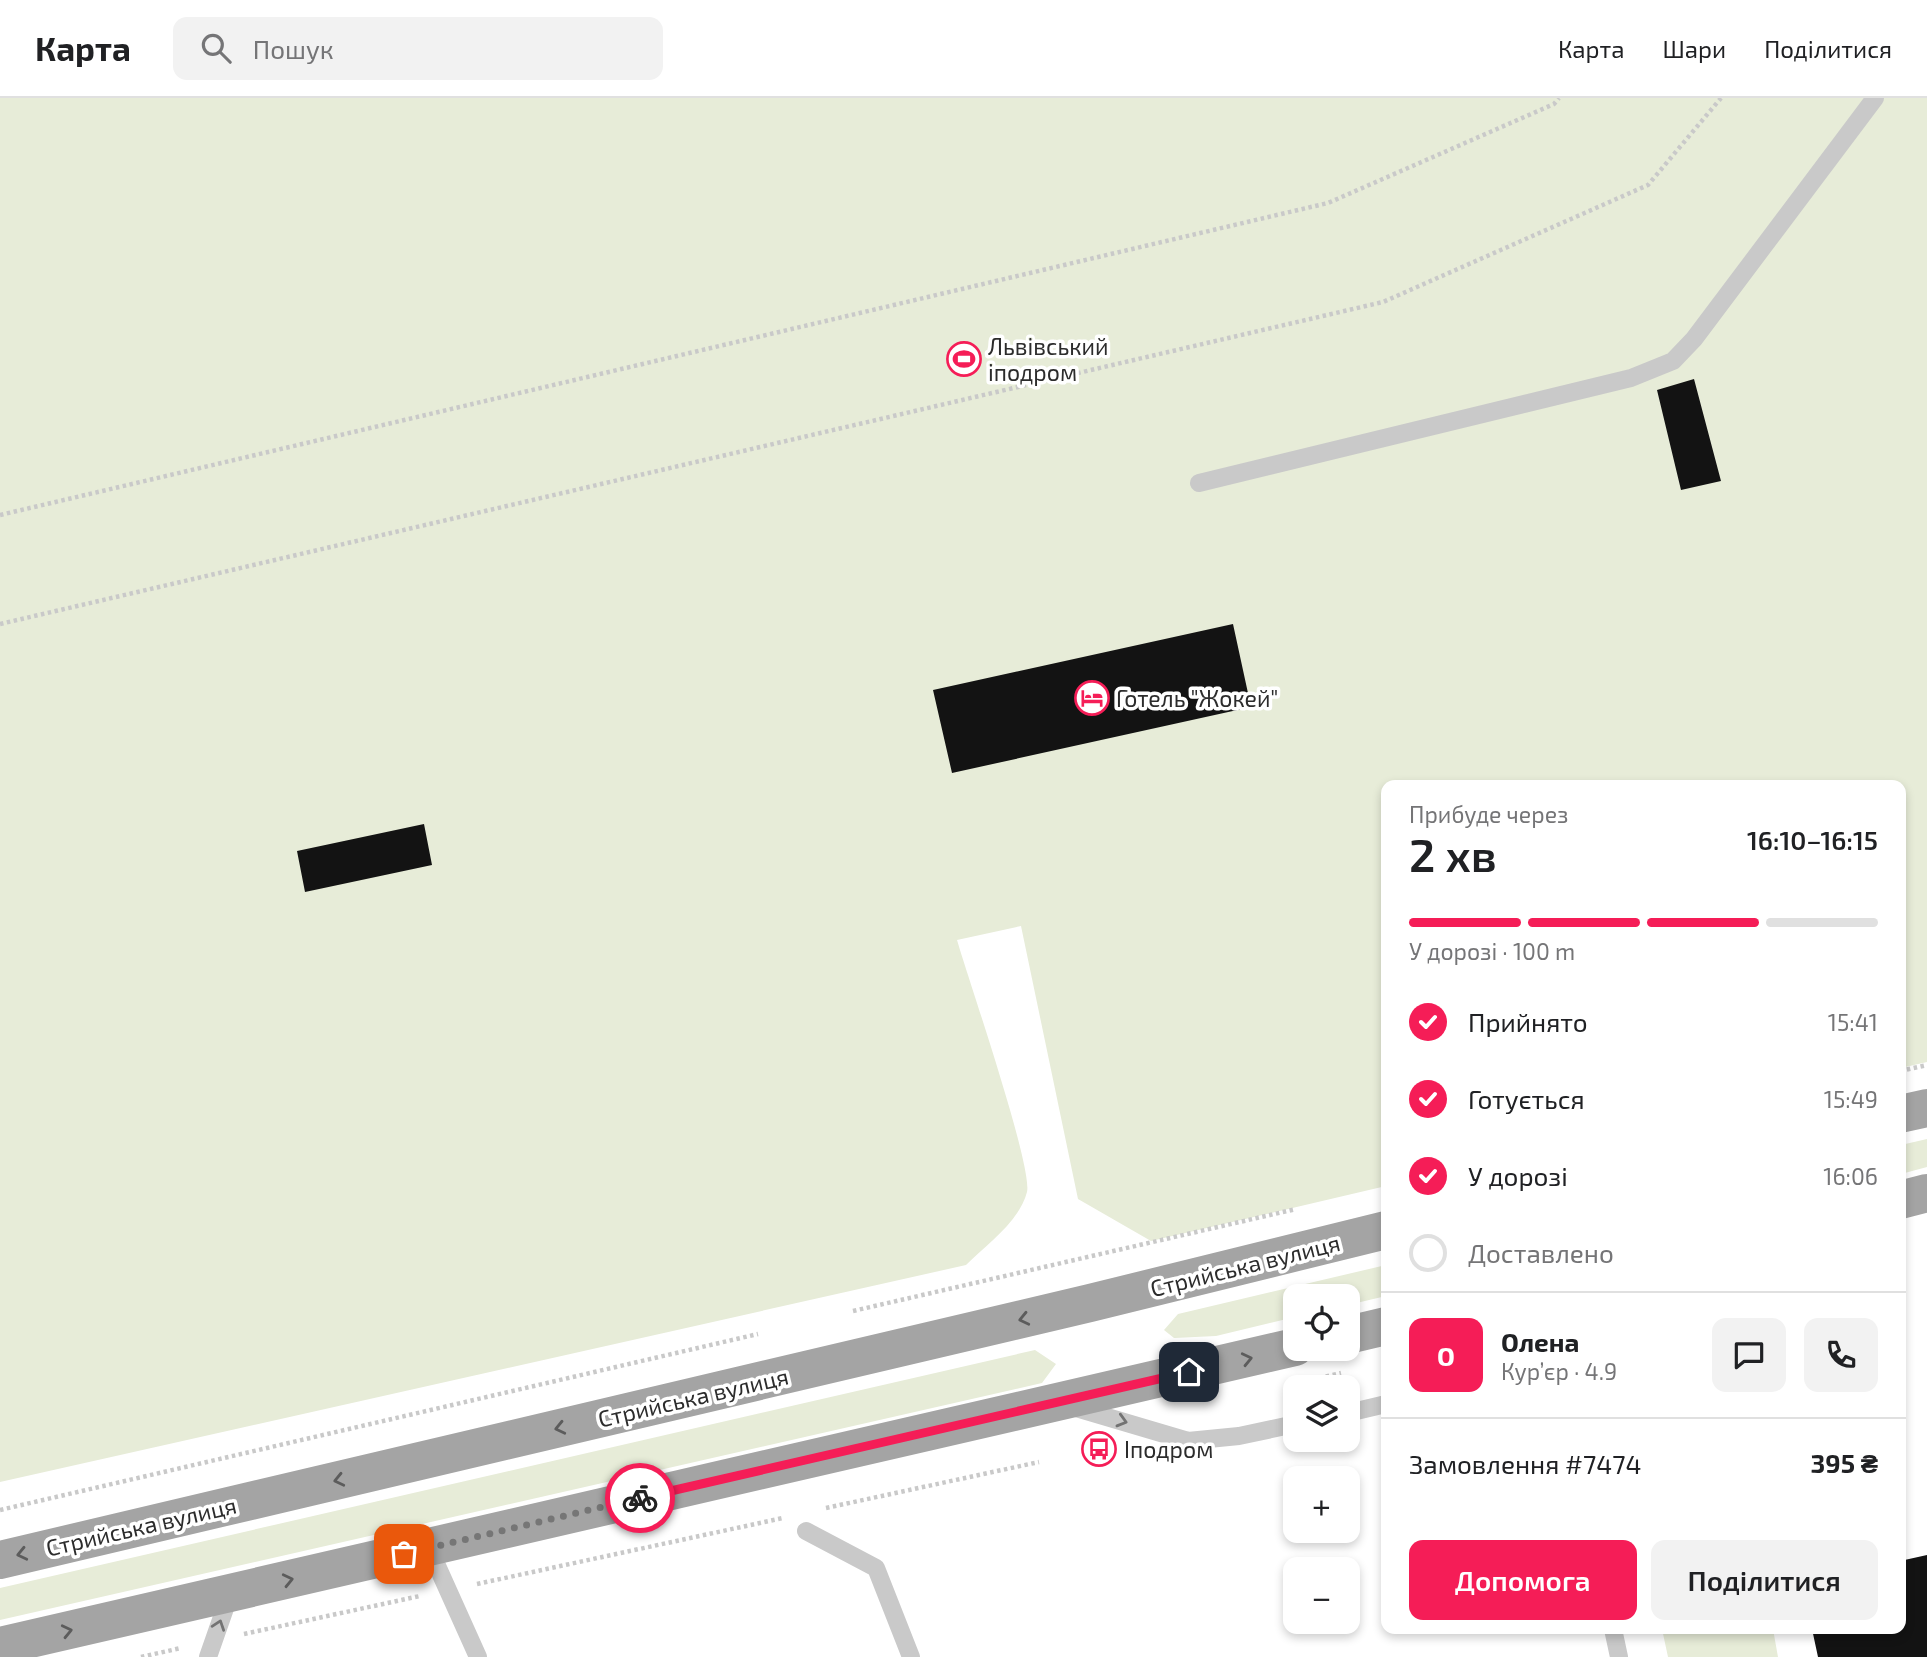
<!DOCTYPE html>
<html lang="uk">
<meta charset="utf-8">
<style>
body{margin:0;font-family:"Exo 2",sans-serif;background:#f2f2f2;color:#202124;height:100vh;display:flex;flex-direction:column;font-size:26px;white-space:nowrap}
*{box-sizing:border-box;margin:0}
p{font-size:23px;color:#757577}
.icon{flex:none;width:38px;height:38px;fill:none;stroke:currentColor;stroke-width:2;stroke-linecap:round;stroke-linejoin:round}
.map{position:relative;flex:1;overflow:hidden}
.drawer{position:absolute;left:1381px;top:682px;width:525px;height:854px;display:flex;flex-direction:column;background:#fff;border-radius:14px;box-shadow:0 4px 10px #0003}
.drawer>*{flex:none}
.fabs{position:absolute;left:1283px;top:1186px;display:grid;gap:14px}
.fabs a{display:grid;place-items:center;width:77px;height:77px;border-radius:14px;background:#fff;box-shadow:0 4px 10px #0003;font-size:35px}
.pin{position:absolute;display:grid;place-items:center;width:60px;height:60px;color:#fff;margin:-30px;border-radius:14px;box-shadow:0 4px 10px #0006}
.courier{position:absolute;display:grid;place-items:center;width:70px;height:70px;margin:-35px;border:5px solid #f51d57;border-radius:50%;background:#fff;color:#222;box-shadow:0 2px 9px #0007}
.overview em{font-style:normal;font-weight:600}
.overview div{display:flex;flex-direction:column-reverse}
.overview{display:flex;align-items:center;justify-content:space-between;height:119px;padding:0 28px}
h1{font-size:46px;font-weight:600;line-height:52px}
.bar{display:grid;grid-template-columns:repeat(4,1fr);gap:10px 7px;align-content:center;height:84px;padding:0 28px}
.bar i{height:9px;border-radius:5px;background:#e0e0e0}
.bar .current{background:#f51d57}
.bar p{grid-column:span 4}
.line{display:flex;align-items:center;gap:18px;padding:0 28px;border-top:2px solid #e0e0e0}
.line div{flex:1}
.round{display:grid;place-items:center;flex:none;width:74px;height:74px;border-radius:14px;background:#f2f2f2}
ol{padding:0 28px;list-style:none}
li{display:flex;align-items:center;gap:21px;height:77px}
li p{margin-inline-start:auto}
li .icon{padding:7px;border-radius:50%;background:#f51d57;color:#fff;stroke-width:4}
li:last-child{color:#757577}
li i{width:38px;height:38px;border:4px solid #e0e0e0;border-radius:50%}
.action{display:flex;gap:14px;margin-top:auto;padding:14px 28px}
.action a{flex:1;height:80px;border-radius:14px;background:#f51d57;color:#fff;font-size:28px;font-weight:600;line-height:80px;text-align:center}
.action a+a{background:#f2f2f2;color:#202124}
header{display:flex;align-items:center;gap:42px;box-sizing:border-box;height:98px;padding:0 35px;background:#fff;border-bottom:2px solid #e0e0e0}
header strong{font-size:33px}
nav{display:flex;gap:38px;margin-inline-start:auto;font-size:24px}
.search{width:490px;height:63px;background:#f2f2f2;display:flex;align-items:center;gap:18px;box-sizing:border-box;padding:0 24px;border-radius:14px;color:#757577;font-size:26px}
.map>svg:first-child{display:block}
</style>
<header>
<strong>Карта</strong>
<div class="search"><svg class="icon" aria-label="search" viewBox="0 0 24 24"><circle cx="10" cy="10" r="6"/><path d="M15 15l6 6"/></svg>Пошук</div>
<nav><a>Карта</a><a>Шари</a><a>Поділитися</a></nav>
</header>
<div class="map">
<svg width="1927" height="1559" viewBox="0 0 1927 1559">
<rect width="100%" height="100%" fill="#fff"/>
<path fill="#e7ecd8" d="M0,0H1927V964L1901,970L1900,688H1386V1088L1151,1143L1078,1101L1021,828L957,842C968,880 1033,1069 1027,1094C1019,1124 987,1146 966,1167L0,1384Z
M1927,1041V1069L1901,1076V1047Z
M1386,1167V1198L1348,1207V1199H1295V1219L1216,1238L1174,1240L1164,1232L1178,1216Z
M1035,1252L1056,1266L1042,1285L0,1522V1490Z
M1662,1531H1773L1778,1559H1668Z"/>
<path fill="#131313" d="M1694,281L1721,383L1681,392L1657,292Z
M1233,526L1251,609L952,675L933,592Z
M424,726L432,767L305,794L297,753Z
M1927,1457V1559H1818L1812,1531H1900V1463Z"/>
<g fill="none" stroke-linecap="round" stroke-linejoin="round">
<path stroke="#c9c9c9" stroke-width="4.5" stroke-dasharray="3.5 3.5" stroke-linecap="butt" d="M0,417L1328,105L1554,6L1559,0
M0,526L1383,204L1648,87L1721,0
M1900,973L1927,967
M853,1213L1296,1111
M1319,1280L1341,1275
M826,1410L1039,1364
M0,1412L758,1236
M477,1486L783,1420
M244,1536L420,1498
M141,1559L181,1550"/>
<path stroke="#c9c9c9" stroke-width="18" d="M1199,385L1631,280L1673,263L1694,241L1875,0
M1073,1309L1188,1343L1239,1338L1295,1326
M1348,1315L1386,1306
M806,1433L876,1470L911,1559
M429,1450L478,1559
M1613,1531L1619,1559
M208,1559L230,1496"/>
<path stroke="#a4a4a4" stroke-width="38" d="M1900,1016L1927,1010
M1900,1102L1927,1095
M1348,1237L1386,1228
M0,1462L1090,1205L1386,1132
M0,1548L1295,1249"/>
</g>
<defs><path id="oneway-chevron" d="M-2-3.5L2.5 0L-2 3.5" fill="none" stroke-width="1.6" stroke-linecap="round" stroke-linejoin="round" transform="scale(1.75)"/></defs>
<g stroke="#5c5c5c">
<use href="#oneway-chevron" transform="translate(1024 1221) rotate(167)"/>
<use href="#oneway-chevron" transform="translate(1247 1261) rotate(-13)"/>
<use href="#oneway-chevron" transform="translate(560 1330) rotate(167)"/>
<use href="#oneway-chevron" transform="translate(339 1382) rotate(167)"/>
<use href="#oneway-chevron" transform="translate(22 1456) rotate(167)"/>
<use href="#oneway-chevron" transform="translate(288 1482) rotate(-13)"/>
<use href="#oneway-chevron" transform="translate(67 1533) rotate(-13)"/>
</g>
<g stroke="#737373">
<use href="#oneway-chevron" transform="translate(1122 1323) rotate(16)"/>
<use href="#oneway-chevron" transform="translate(219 1527) rotate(-71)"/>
</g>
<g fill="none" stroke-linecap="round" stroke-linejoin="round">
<path stroke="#767676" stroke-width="7" stroke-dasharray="0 12.6" d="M404,1456L640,1400"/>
<path stroke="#f51d57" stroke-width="9" d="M640,1400L1189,1274"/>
</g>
<defs>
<g id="stadium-ring" transform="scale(1.75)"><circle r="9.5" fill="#fff" stroke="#f51d57" stroke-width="1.5"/><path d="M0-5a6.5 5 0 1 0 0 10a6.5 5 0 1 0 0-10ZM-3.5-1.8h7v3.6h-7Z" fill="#f51d57"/></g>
<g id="hotel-ring" transform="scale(1.75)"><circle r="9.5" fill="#fff" stroke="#f51d57" stroke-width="1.5"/><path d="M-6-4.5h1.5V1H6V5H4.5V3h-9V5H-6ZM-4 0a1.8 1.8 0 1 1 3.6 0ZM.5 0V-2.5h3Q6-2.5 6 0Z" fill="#f51d57"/></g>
<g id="bus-ring" transform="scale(1.75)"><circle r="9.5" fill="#fff" stroke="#f51d57" stroke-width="1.5"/><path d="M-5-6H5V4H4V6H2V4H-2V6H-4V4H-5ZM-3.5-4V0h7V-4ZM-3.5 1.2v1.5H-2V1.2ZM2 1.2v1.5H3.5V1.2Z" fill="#f51d57"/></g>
</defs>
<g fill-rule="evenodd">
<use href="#stadium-ring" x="964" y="261"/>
<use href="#hotel-ring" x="1092" y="600"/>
<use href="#bus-ring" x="1099" y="1351"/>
</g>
<g text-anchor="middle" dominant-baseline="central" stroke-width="7" stroke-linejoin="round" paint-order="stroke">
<g font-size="23" fill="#2c2c2c" stroke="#fff" text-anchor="start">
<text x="988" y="248">Львівський<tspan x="988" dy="26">іподром</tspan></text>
<text x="1116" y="600">Готель "Жокей"</text>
<text x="1124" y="1351">Іподром</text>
</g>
<g font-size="23" fill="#2c2c2c" stroke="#fff">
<text transform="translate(1245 1167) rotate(-14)">Стрийська вулиця</text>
<text transform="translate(693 1299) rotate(-13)">Стрийська вулиця</text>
<text transform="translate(141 1428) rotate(-13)">Стрийська вулиця</text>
</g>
</g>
</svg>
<div class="fabs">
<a><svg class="icon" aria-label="locate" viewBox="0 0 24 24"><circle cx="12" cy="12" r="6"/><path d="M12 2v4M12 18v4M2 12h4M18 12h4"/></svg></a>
<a><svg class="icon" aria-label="layers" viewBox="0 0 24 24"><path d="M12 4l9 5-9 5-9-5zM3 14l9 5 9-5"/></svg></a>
<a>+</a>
<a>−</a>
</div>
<div class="pin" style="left:404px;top:1456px;background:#ea580c"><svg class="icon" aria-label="bag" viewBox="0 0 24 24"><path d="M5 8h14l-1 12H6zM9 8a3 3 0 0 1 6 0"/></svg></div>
<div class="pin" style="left:1189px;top:1274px;background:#1f2937"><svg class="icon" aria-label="home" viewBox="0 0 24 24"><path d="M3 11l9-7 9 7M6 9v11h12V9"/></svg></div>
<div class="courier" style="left:640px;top:1400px"><svg class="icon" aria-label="bike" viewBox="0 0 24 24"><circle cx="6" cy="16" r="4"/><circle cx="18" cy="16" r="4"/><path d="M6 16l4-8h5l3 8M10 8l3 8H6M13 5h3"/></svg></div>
<section class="drawer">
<div class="overview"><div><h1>2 хв</h1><p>Прибуде через</p></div><em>16:10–16:15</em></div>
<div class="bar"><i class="current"></i><i class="current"></i><i class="current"></i><i></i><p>У дорозі · 100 m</p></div>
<ol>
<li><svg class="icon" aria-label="check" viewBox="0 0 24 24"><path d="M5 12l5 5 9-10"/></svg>Прийнято<p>15:41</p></li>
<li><svg class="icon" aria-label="check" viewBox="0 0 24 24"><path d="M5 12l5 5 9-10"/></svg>Готується<p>15:49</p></li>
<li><svg class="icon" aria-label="check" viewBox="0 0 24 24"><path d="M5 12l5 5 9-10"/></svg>У дорозі<p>16:06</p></li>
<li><i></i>Доставлено</li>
</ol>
<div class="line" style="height:126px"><b class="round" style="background:#f51d57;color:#fff">О</b><div><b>Олена</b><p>Кур’єр · 4.9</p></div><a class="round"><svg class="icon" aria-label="chat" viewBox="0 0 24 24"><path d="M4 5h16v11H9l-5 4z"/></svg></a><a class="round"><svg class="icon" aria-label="phone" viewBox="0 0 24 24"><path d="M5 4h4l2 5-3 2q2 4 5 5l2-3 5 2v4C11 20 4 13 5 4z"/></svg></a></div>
<div class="line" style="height:91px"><div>Замовлення #7474</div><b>395 ₴</b></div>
<div class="action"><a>Допомога</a><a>Поділитися</a></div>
</section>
</div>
